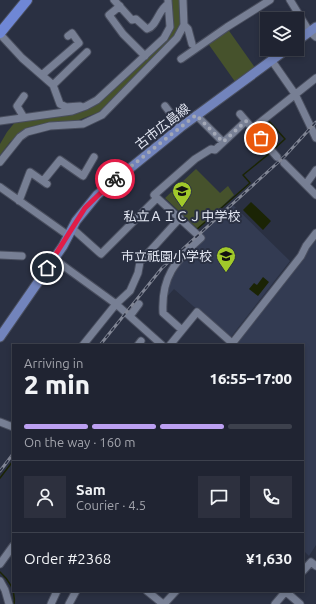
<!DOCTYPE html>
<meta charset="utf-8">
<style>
body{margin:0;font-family:Ubuntu,"Noto Sans JP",sans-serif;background:#2d303e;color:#f1f3f6;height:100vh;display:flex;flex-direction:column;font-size:15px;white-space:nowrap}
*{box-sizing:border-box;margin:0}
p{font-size:13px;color:#a2a4ac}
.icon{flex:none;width:22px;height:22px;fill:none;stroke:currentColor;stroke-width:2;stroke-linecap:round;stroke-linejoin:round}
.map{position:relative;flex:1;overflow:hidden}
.sheet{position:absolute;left:12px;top:344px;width:292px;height:248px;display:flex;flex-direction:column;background:#202432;border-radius:0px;box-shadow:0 2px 6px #0003,0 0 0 1px #3d414d}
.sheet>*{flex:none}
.fabs{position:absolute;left:260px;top:12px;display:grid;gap:8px}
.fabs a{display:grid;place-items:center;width:44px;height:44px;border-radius:0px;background:#202432;box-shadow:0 2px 6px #0003,0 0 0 1px #3d414d;font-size:20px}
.pin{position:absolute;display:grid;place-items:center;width:34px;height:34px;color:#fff;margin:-17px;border:2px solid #fff;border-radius:50%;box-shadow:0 1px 4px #0007}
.courier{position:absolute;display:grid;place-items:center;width:40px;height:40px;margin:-20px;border:3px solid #e11d48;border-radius:50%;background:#fff;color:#222;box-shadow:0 1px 5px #0007}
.overview em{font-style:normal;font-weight:800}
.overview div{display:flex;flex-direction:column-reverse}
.overview{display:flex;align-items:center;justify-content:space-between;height:68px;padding:0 12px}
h1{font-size:26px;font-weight:800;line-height:30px}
.bar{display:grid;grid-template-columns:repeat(4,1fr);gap:6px 4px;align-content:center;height:48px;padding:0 12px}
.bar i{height:5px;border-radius:3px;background:#3d414d}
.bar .active{background:#bca0f2}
.bar p{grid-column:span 4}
.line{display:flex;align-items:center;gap:10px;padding:0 12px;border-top:1px solid #3d414d}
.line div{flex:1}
.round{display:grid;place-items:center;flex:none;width:42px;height:42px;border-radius:0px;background:#2d303e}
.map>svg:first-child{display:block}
</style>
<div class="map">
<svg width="316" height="604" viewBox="0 0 316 604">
<rect width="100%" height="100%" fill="#2a3042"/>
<path fill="#333b52" d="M233,205L290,261L231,337H228L174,289L164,300L166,285L201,234Z
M316,240V545L309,556L303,550V345H233Z"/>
<path fill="#46522c" d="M171,0H180L183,23L172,41L102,111L76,121L23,131L10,142L0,155V144L7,132L16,121L96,103L169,32Z
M227,28L256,69L236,83L207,42Z
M196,169L220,193L228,186L234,195L198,229L165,198Z"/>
<path fill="#1b2405" d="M251,202L271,221L263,230L243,210Z
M263,277L269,282L258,296L249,289L254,283L257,285Z"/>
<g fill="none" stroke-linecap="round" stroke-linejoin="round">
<path stroke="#1b2405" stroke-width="1.5" d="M268,120L285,139L274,149
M196,230L250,183L243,175L270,153
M0,478L13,461
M0,572C9,580 16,591 14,604"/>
<g stroke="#494e5e" stroke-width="9">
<path id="minor" d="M114,0L132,20L136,19L147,29C157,26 158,10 168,4
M290,0L309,31L316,37
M120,6L109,15L123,34L145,56
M184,25L188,29L192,44
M0,34L22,58L53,85L60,104L66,107L80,106
M181,59L227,27L270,0
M272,61L295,94L316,138
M43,74L79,43L72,33L68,36
M53,85L87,52
M165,106L181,127
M240,114L277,157
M196,115L223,142
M23,116L17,106L24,96
M0,121L72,111L86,106L97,100L164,38L170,27L168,0
M253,128L316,78
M0,162L20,137L27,132L50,126L83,124L102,115L177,38L184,25L183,0
M284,163L316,195
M43,181L60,160L83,176L94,157
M306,184L316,170
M0,187L69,236
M19,201L30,172L47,184
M73,229L101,254L157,198
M0,255L22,256
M54,259L116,304L162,345
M130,316L139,304
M182,330L163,313C161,277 175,261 201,238L154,195L195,159L211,149L215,150L246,121
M83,345L116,304L130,291L138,273L140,262L180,218
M138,345L141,341
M170,345L197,312L232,343
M231,345L301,256L306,246L316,233
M0,422L13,427
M0,564L13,546
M303,571L311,562L316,566
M0,581L5,590L9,604
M147,591L163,604
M285,591L300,604
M51,604L57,591
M69,604L76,591
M164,604L176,591
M275,604L286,591"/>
</g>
<g stroke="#494e5e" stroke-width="11">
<path id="major" d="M297,41L316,27
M0,337L63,246L76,221L97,195L181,127L287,49"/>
</g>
<g stroke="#494e5e" stroke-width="12">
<path id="highway" d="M0,33L27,0"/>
</g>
<use href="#minor" stroke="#777f94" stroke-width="7"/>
<use href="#major" stroke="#7284bc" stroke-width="9"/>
<use href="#highway" stroke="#6f87d6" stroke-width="10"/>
<g stroke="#808594" stroke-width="3">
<path id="rail" d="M100,345L162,268L285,156L316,122
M0,471L13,454"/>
</g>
<use href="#rail" stroke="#2a3042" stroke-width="1.5" stroke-dasharray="4.5" stroke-linecap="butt"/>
</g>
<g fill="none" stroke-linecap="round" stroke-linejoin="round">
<path stroke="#a3a8b6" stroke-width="4" stroke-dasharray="0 7.2" d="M115,179L196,115L223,142L246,121L261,138"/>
<path stroke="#e11d48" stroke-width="5" d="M47,268L85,208L115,179"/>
</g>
<defs>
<g id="school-pin" transform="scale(1)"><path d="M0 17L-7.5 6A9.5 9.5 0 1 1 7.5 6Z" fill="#a1c92a" stroke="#2a3042"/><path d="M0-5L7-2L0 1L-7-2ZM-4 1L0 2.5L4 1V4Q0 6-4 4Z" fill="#111"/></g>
</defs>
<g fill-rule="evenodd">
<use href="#school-pin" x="182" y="191"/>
<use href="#school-pin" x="226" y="256"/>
</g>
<g text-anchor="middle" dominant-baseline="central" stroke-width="4" stroke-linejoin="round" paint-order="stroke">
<g font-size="13" fill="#e4e8f4" stroke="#2a3042">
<text transform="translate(162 126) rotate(-38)">古市広島線</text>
</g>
<g font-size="13" fill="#e4e8f4" stroke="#2a3042">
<text x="182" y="216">私立ＡＩＣＪ中学校</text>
<text x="212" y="256" text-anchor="end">市立祇園小学校</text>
</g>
</g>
</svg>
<div class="fabs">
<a><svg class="icon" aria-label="layers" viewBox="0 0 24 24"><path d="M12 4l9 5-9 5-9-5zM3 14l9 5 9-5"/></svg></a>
</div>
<div class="pin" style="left:261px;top:138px;background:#ea580c"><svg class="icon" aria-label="bag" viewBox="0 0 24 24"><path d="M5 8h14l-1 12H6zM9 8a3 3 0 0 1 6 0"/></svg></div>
<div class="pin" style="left:47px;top:268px;background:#1f2937"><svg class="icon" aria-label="home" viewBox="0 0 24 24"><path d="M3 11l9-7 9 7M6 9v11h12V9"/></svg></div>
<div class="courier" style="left:115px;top:179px"><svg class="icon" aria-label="bike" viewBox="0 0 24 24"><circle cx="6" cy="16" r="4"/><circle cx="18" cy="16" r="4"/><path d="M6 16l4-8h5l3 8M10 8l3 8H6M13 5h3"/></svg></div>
<section class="sheet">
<div class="overview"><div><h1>2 min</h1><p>Arriving in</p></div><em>16:55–17:00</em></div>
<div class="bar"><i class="active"></i><i class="active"></i><i class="active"></i><i></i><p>On the way · 160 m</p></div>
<div class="line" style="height:72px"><a class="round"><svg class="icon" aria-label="person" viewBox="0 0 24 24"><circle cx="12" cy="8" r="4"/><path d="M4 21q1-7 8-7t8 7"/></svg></a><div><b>Sam</b><p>Courier · 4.5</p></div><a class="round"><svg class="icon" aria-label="chat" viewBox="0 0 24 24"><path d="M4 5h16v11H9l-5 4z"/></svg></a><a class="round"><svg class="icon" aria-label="phone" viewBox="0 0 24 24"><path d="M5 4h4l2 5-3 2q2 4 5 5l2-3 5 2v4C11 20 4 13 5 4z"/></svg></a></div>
<div class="line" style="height:52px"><div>Order #2368</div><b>¥1,630</b></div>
</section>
</div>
